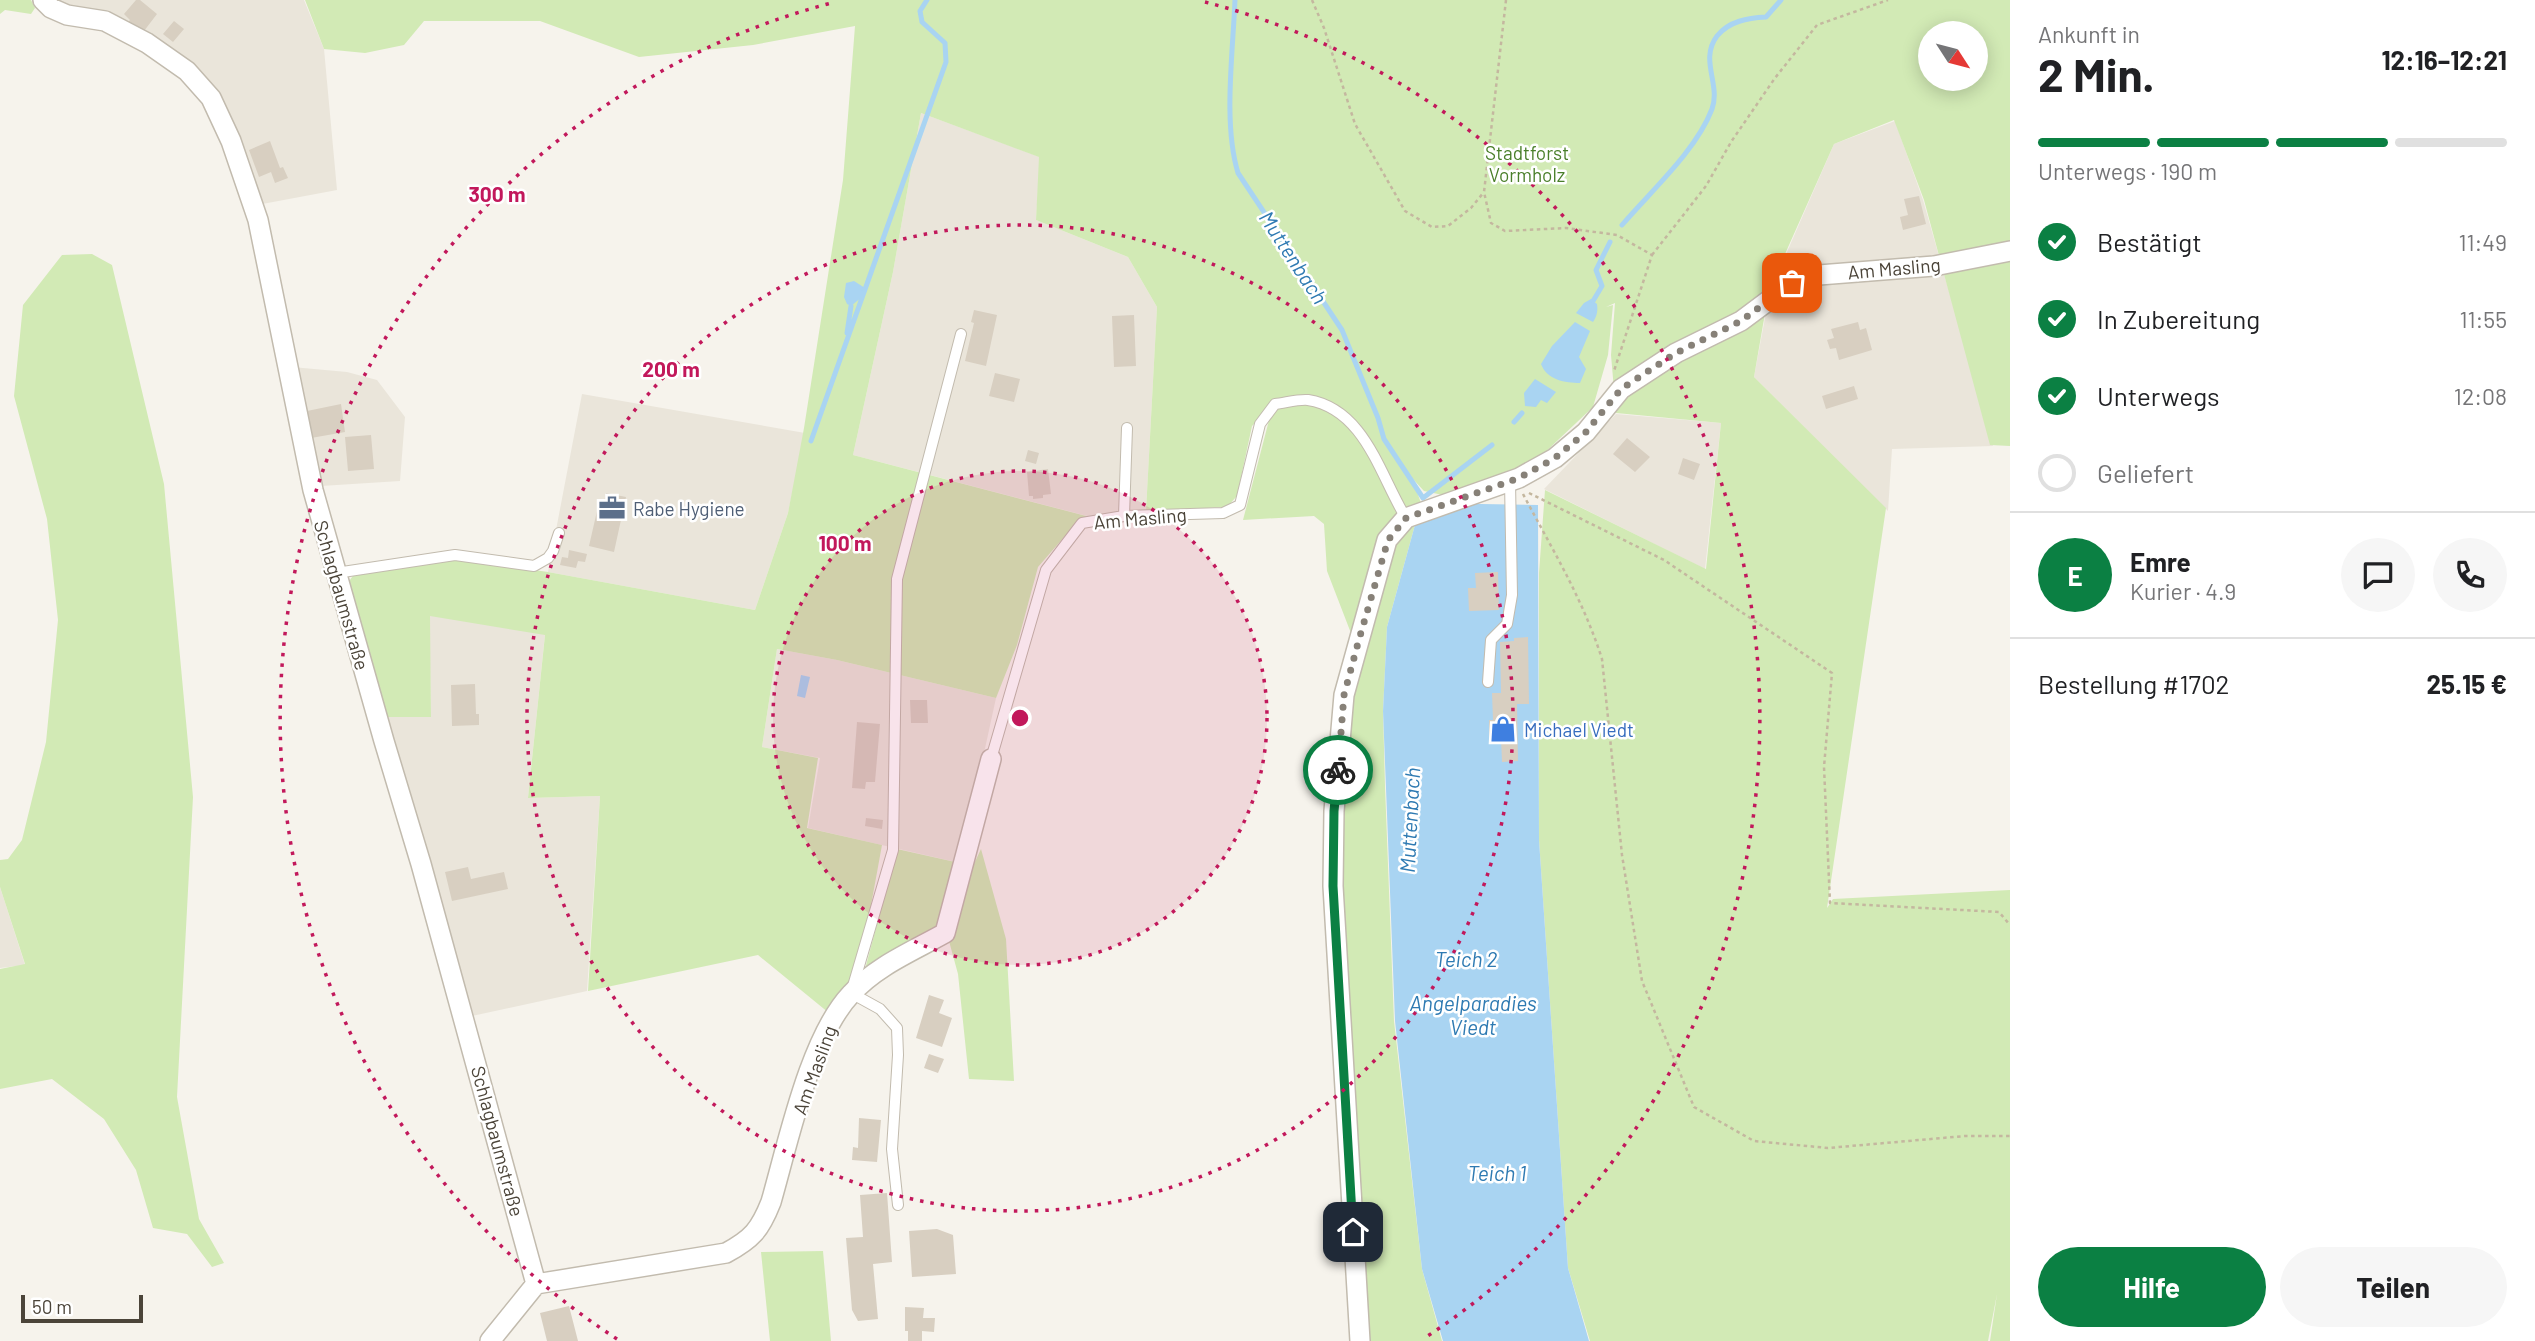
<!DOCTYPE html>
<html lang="de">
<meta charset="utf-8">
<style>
body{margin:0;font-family:Barlow,sans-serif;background:#f6f6f6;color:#202124;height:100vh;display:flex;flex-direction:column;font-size:26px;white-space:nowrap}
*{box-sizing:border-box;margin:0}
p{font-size:23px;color:#757577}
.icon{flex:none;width:38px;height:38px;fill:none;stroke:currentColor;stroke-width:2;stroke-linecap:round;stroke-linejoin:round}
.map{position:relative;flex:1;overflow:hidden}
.panel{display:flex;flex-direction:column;background:#fff;width:525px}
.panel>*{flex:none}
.needle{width:46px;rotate:126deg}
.controls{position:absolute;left:1918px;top:21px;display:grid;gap:14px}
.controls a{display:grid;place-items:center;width:70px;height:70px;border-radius:50%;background:#fff;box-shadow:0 4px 18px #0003;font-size:35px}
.scale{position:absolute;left:21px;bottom:18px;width:122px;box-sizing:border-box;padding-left:7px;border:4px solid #4b4439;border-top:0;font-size:19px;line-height:24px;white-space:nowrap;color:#4b4439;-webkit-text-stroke:5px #fff;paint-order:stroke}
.pin{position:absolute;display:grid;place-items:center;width:60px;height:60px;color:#fff;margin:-30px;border-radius:14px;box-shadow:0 4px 10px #0006}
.courier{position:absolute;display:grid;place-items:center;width:70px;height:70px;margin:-35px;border:5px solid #0b8043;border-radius:50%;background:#fff;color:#222;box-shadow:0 2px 9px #0007}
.summary em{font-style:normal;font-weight:700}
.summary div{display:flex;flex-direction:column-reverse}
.summary{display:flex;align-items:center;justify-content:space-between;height:119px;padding:0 28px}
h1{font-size:46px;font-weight:700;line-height:52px}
.bar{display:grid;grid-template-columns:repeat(4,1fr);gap:10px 7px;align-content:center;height:84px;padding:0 28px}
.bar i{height:9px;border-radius:5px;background:#e0e0e0}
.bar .current{background:#0b8043}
.bar p{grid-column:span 4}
.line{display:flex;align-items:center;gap:18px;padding:0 28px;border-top:2px solid #e0e0e0}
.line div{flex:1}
.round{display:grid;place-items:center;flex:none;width:74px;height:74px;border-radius:37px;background:#f6f6f6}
ol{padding:0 28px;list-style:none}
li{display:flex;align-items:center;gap:21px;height:77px}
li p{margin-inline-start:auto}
li .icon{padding:7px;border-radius:50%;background:#0b8043;color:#fff;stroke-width:4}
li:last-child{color:#757577}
li i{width:38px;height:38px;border:4px solid #e0e0e0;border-radius:50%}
.button{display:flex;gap:14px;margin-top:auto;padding:14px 28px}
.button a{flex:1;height:80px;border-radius:42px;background:#0b8043;color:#fff;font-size:28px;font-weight:700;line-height:80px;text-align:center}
.button a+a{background:#f6f6f6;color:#202124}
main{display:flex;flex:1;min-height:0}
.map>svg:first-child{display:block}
</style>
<main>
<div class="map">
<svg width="2010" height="1341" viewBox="0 0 2010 1341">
<rect width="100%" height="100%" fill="#f6f3ec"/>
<path fill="#eae5da" d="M57,0H304L324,49L337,190L257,205L201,78L69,9Z
M921,113L1040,157L1036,220L1128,257L1157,307L1146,511L1091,517L853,455L893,272Z
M1895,121L1923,200L1993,446L1892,449L1888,511L1754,377L1770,291L1834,144Z
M292,367L347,372L377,380L405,417L400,481L321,486Z
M582,394L805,433L788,513L755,610L548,572Z
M1616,414L1721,423L1705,569L1544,489Z
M429,615L545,634L528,798L600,796L587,991L472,1016L381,717H431Z
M777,649L837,660L996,698L960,863L808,828L820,758L762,747Z
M0,887L25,965L0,968Z"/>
<path fill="#d2eab5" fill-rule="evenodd" d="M0,0H31L35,8L31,14L5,10L0,14Z
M305,0H2010V446L1990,445L1924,200L1894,120L1834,144L1769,290L1754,377L1886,508L1827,908L1833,899L2010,890V1341H1990L1997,1294L1988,1341H1590L1568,1268L1539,840V573L1545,490L1706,569L1721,423L1616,413L1611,355L1615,303L1606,307L1613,305L1608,355L1593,407L1539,458L1517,472L1452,497L1424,491L1412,478L1421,503L1387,627L1383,711L1385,786L1394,1021L1422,1269L1442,1341H1367L1341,938L1345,779L1354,641L1327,571L1324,524L1314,516L1243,520L1273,405L1252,426L1237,496L1227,507L1146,511L1157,307L1128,257L1036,220L1039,157L921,113L893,272L853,455L1090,517L1078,521L1038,567L1017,645L996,698L837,660L777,649L762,747L818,758L807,828L882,845L865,938L852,980L829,1013L758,955L588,991L600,796L528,798L545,635L430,616L431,717H380L347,584L355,573L456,559L548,572L755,610L788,513L804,428L843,180L855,26L753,45L639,57L540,21H424L404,45L365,53L324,49ZM1930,33H1976V79H1930Z
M92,254L112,265L164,484L193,797L177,1097L199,1219L224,1263L212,1267L187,1234L153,1228L136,1170L104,1119L52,1079L0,1089V969L25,964L0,887V860L8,859L22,840L46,742L58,620L47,519L14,396L23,305L62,255Z
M897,849L973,866L981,849L1006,939L1014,1081L969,1079L958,974L946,930L864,973Z
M823,1251L831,1341H770L761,1252Z"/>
<path fill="#a9d4f2" d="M854,281L865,288L862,297L851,306L847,304L844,297L846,283Z
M1591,299L1597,304C1598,311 1597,316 1593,322L1576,313L1584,303Z
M1575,322L1590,331L1579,357L1586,369L1580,383C1565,383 1547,380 1541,364L1552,346Z
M1535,379L1556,392L1547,403L1541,400L1536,407L1525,406L1524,393Z
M1421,503L1538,505L1539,840L1568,1268L1589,1341H1443L1422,1269L1395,1021L1383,711L1387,627Z
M801,675L810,677L805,698L797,696Z"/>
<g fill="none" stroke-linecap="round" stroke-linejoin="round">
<path stroke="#a9d4f2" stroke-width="5" d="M1235,0C1233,52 1223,124 1238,173L1342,330L1378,418L1384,439L1423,498L1492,445
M1622,225C1651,191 1696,151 1712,109C1721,84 1699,60 1717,36C1729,21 1748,18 1766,17L1781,0
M1593,301L1602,286L1596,270L1610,242
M847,333L851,306
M1514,422L1522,413
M811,441L946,62L945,43L922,22L920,11L927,0"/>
</g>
<path fill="#d8cfc1" d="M136,0H140L157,14L144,31L128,22L130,20L124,14Z
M174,21L184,29L173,42L163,34Z
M270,141L280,168L283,167L288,178L275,183L271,172L259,177L249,150Z
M1919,196L1926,224L1903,230L1900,217L1908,215L1904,199Z
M974,310L997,315L986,366L965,361L974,323L971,322Z
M1134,315L1136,366L1114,367L1112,316Z
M1858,322L1860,330L1866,328L1872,350L1839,360L1836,348L1830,349L1827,340L1834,338L1831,329Z
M995,373L1020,379L1014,402L989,396Z
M1854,386L1858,399L1826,409L1822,396Z
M341,404L345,432L311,438L307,411Z
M371,435L374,469L348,471L345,437Z
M1627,438L1650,457L1635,472L1613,454Z
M1028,450L1039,453L1036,464L1025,461Z
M1683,458L1700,464L1694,480L1678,474Z
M1048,469L1051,494L1043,495V498L1033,499V496H1029L1027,472Z
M606,493L626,497L614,552L589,546L597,511L602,513Z
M569,550L587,554L585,562L578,561L576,568L560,565L562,557L568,558Z
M1498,572L1499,610L1469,611L1468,588H1476L1475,573Z
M1528,637L1529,704H1517L1518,761L1502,762L1501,738H1489V720H1493L1492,693H1501L1500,642L1514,641V638Z
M475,684L476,714H479V725L452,726L451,685Z
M910,700H927L928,723H911Z
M857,722L880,724L875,782H866L865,789L852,788Z
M866,818L883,820L882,829L865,826Z
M468,867L471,879L504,872L508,889L452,901L445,872Z
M929,995L944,1000L939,1013L952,1018L942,1047L916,1038Z
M929,1054L944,1059L938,1073L924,1068Z
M859,1118L881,1120L877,1162L852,1160L853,1147L858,1148Z
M887,1193L892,1262L873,1264L878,1319L858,1321L852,1310L846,1238L863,1237L860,1195Z
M937,1229L953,1235L956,1274L912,1277L909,1231Z
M569,1306L578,1341H547L540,1313Z
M905,1307L924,1308L923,1318H935L934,1332L922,1331V1341H908V1331H905Z"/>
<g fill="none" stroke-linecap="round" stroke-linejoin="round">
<g stroke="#c2bbae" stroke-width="12">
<path id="service" d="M1124,516L1127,428
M336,573L455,555L534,566L548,558L553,551L559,533
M1488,682L1491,640L1507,624L1512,595L1510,481
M991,759L1046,570L1082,523L1124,516L1223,513L1240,505L1260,424L1275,404C1285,403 1298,399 1308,400C1365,409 1380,476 1406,518
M898,1205L892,1149L898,1055L897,1028L880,1009L851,993L893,850L897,579L961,334"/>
</g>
<g stroke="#c2bbae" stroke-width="22">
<path id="minor" d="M43,0L51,8L67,15L105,21L147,43L187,71L211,98L231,141L258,220L313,490L384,741L421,864L536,1284
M490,1341L536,1284L726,1253C752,1239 760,1230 771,1202C788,1143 810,1037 851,994C876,966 913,951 945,933L991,759
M1360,1341L1333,886L1334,811L1344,695L1387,540L1406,518L1519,478L1555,458L1586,432L1621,389L1676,353L1741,321L1792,283L1819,275L1934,266L2010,251"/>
</g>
<path stroke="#c4b79f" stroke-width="2.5" stroke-dasharray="3.5 3.5" stroke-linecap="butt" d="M1312,0L1324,28L1355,124L1405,211L1432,227L1448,226L1471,208L1484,192
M1506,0L1484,192L1491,223L1505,231L1566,228L1617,235L1652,255L1614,371
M1652,255L1706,186L1731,142L1775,78L1817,25L1888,0
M1529,493L1664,560L1832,673L1824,767L1830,903L1999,912L2010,925
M1523,494C1552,549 1583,599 1602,659L1622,855L1642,981L1694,1107L1754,1141L1828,1148L1965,1136H2010"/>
<use href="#service" stroke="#fff" stroke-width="10"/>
<use href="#minor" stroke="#fff" stroke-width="19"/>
</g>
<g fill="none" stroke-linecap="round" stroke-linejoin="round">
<path stroke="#878178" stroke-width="7" stroke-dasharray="0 12.6" d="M1338,770L1344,695L1358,643L1388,540L1406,518L1519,478L1555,458L1586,432L1621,389L1676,353L1741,321L1792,283"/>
<path stroke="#0b8043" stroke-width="9" d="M1338,770L1334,811L1333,886L1353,1232"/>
</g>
<circle cx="1020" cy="718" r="247" fill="#c2185b" fill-opacity=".12"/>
<g fill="none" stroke="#c2185b" stroke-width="3.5" stroke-dasharray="3.5 7">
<circle cx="1020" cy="718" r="247"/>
<circle cx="1020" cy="718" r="493"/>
<path d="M617 1339A740 740 0 0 1 835 2M1205 2A740 740 0 0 1 1423 1339"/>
</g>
<defs>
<g id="office-bare" transform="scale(2.1)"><path d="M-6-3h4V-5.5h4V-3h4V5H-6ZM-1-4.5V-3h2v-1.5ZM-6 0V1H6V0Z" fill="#5c6f8a" stroke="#fff" stroke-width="2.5" paint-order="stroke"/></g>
<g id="shop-bare" transform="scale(2.1)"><path d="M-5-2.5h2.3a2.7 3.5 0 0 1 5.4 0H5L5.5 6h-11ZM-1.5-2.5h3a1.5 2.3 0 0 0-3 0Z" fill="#3f7fe0" stroke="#fff" stroke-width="2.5" paint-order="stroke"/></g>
</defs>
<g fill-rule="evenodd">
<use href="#office-bare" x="612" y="508"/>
<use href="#shop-bare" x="1503" y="729"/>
</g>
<g text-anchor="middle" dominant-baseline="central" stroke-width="5" stroke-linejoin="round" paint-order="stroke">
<g font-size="19" fill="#4a7f2a" stroke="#fff">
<text x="1527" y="152">Stadtforst<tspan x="1527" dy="22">Vormholz</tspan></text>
</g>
<g font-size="19" fill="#4b4439" stroke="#fff">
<text transform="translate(1894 268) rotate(-5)">Am Masling</text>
<text transform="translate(1140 518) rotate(-5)">Am Masling</text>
<text transform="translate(342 595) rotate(74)">Schlagbaumstraße</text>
<text transform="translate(814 1070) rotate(-70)">Am Masling</text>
<text transform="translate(498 1141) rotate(75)">Schlagbaumstraße</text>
</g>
<g font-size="19" fill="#4e5e75" stroke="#fff" text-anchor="start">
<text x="633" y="508">Rabe Hygiene</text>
</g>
<g font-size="19" fill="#366cbe" stroke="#fff" text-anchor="start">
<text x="1524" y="729">Michael Viedt</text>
</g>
<g font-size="21" font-style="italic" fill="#2e7ab2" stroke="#fff">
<text transform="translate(1294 257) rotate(57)">Muttenbach</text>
<text transform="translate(1409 820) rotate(-87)">Muttenbach</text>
<text x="1466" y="958">Teich 2</text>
<text x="1473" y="1002">Angelparadies<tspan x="1473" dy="24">Viedt</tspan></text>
<text x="1497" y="1172">Teich 1</text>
</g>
</g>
<circle cx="1020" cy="718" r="10" fill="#c2185b" stroke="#fff" stroke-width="3.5"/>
<g font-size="21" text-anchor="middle" font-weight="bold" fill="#c2185b" stroke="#fff" stroke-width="5" stroke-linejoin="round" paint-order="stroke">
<text x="497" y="202">300 m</text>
<text x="671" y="377">200 m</text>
<text x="845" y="551">100 m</text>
</g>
</svg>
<div class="controls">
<a><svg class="needle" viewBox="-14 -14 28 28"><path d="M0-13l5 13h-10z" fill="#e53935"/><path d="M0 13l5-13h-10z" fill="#757577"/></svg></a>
</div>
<div class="scale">50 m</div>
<div class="pin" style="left:1792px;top:283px;background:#ea580c"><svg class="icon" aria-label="bag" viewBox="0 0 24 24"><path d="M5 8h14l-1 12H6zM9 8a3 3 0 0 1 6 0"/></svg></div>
<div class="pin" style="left:1353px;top:1232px;background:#1f2937"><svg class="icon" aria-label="home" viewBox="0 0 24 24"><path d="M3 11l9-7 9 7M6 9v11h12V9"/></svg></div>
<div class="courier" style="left:1338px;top:770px"><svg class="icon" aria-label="bike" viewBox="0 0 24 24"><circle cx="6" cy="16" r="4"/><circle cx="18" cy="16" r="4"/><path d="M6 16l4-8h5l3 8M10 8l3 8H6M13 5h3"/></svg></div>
</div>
<section class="panel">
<div class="summary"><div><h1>2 Min.</h1><p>Ankunft in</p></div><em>12:16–12:21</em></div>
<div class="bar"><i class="current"></i><i class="current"></i><i class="current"></i><i></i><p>Unterwegs · 190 m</p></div>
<ol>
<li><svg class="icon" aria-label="check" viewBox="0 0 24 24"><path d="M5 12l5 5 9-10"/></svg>Bestätigt<p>11:49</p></li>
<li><svg class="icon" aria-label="check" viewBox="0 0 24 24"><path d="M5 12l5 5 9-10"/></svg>In Zubereitung<p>11:55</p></li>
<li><svg class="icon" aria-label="check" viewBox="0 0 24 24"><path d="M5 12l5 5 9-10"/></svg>Unterwegs<p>12:08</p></li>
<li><i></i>Geliefert</li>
</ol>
<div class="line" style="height:126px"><b class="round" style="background:#0b8043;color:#fff">E</b><div><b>Emre</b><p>Kurier · 4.9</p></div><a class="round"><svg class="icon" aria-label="chat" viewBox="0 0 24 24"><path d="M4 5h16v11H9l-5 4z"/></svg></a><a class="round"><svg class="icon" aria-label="phone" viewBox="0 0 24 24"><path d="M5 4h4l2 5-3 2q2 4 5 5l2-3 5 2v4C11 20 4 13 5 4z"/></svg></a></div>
<div class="line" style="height:91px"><div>Bestellung #1702</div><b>25.15 €</b></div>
<div class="button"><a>Hilfe</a><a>Teilen</a></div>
</section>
</main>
